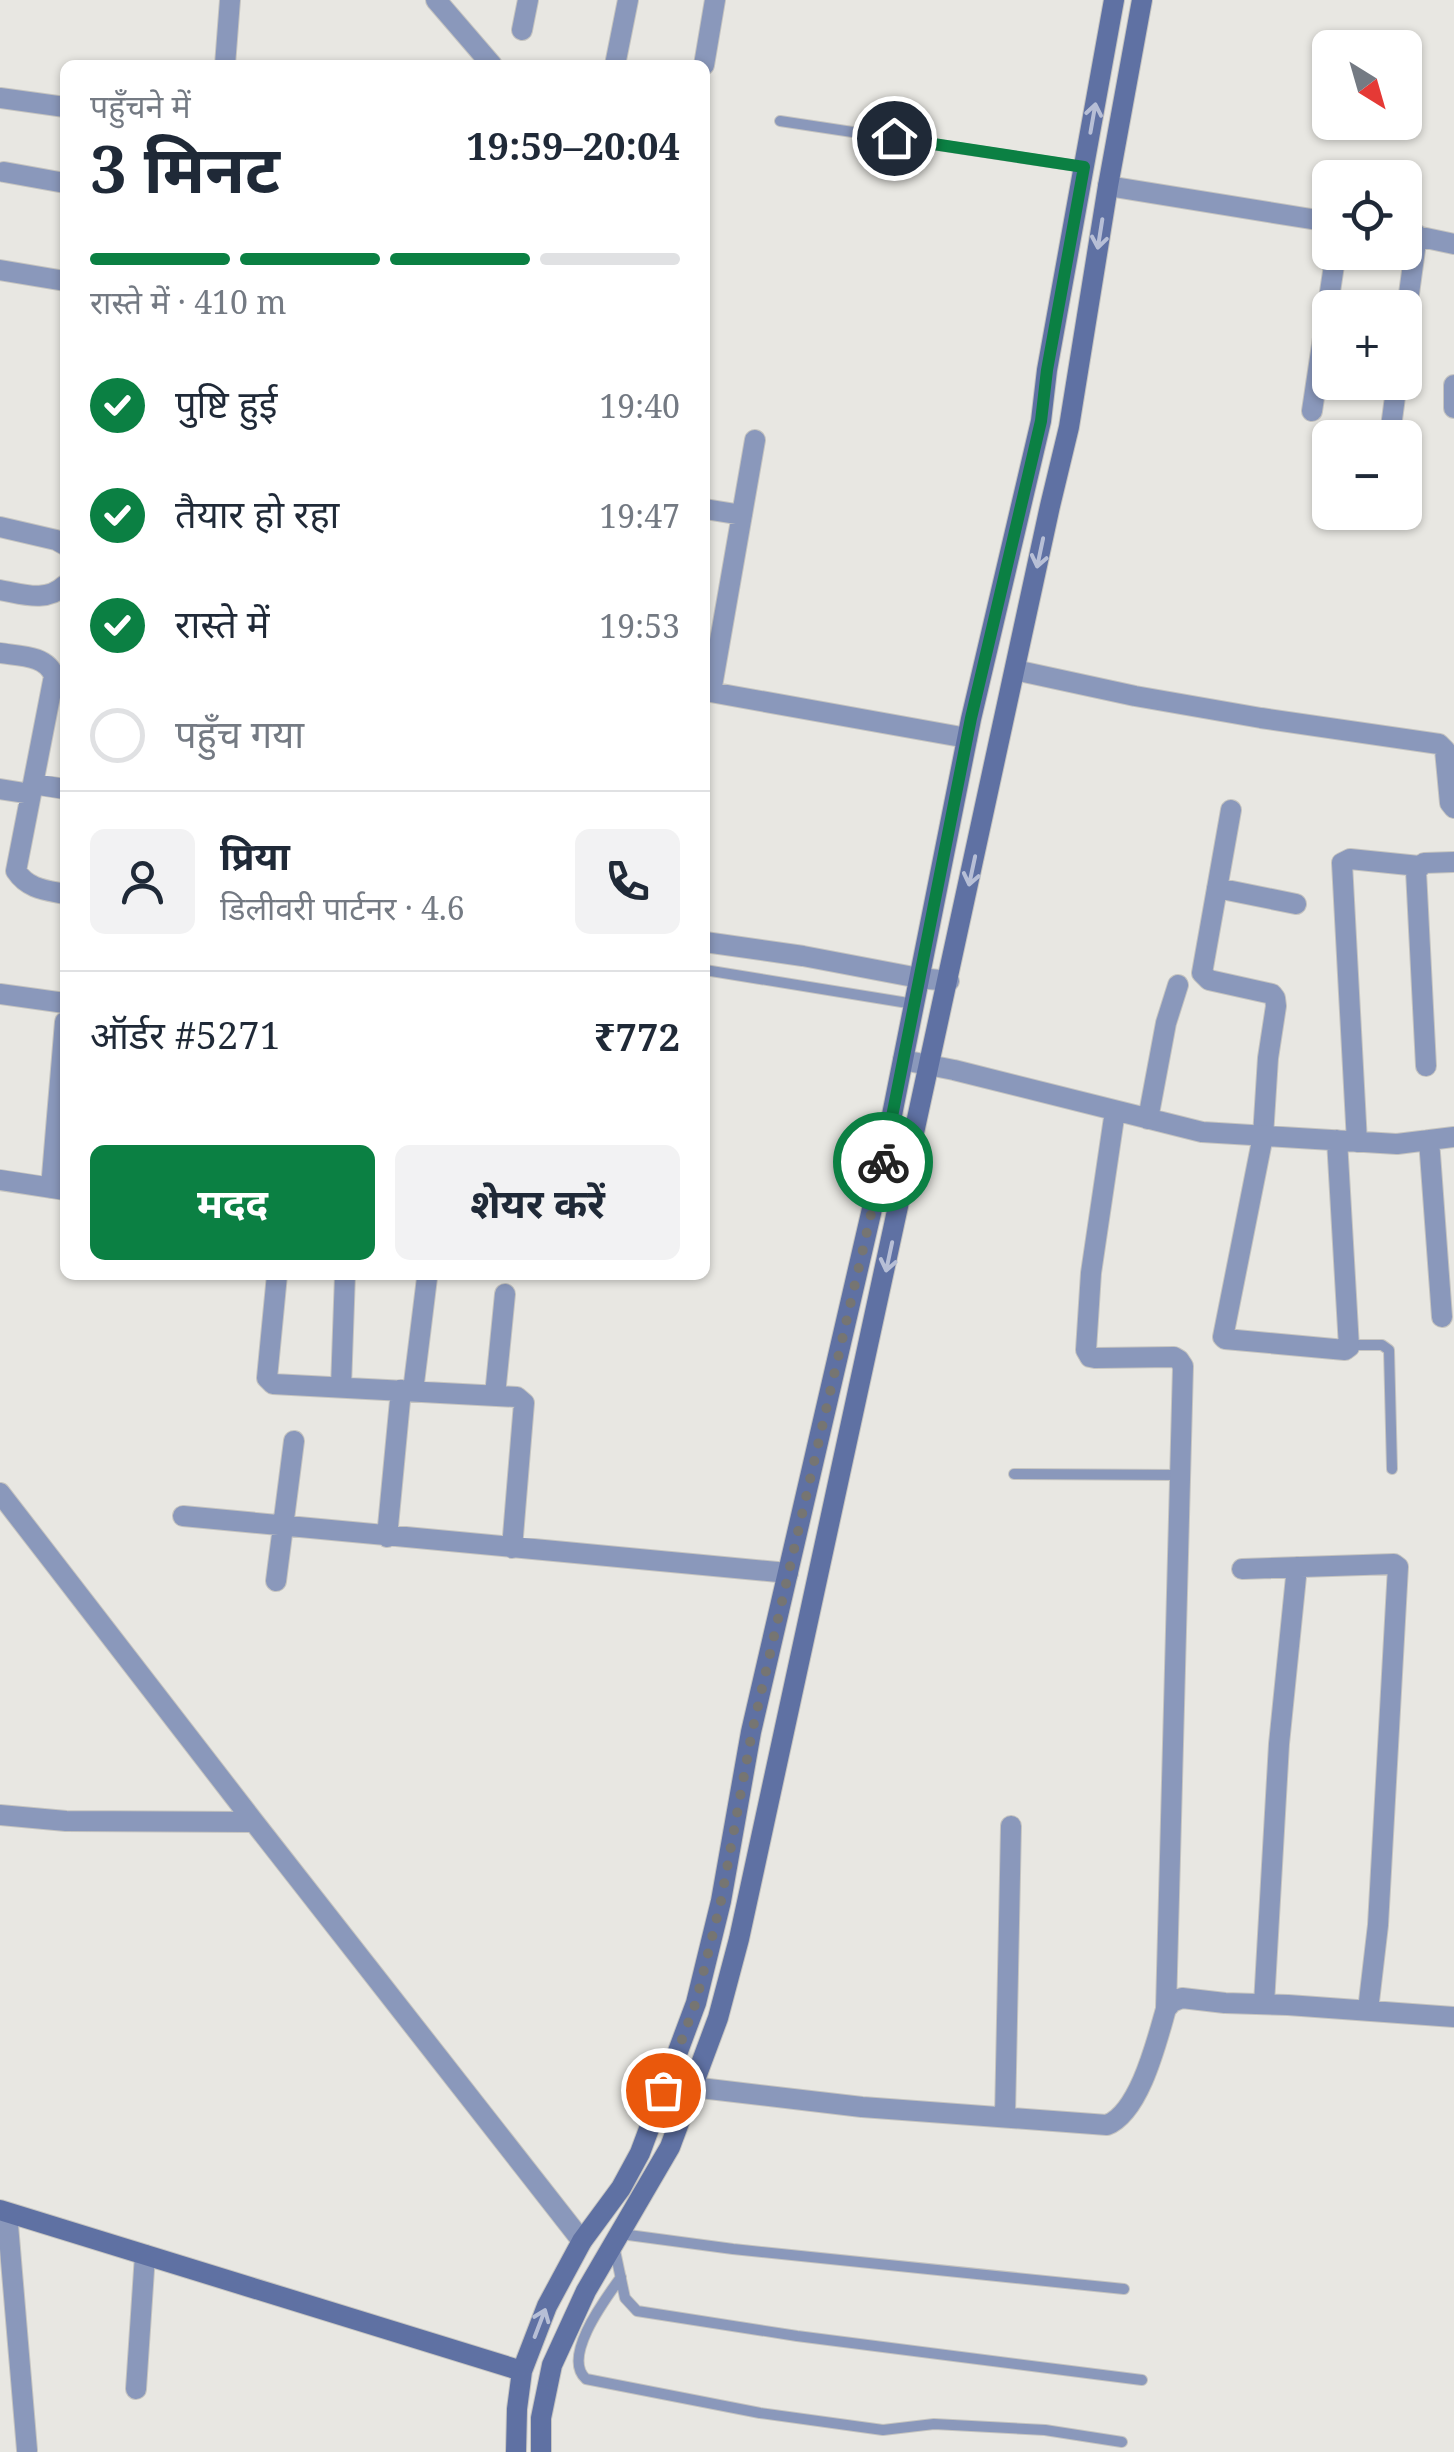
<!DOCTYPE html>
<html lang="hi">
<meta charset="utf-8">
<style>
body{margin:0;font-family:"Noto Serif","Noto Sans Devanagari",serif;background:#f2f2f3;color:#1f2937;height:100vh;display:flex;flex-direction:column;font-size:38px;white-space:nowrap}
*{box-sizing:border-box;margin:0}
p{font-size:32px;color:#747a83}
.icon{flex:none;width:55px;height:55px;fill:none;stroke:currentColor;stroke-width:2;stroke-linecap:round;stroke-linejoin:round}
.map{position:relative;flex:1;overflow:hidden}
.sheet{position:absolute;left:60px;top:60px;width:650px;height:1220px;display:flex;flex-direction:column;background:#fff;border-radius:15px;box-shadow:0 2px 8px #0004}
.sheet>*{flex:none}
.needle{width:65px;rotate:143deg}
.controls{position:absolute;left:1312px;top:30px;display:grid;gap:20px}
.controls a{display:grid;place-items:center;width:110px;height:110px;border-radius:15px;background:#fff;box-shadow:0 2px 8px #0004;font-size:50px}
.pin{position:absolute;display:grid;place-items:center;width:85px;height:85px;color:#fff;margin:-42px;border:5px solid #fff;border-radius:50%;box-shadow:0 2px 10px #0007}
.courier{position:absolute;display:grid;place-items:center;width:100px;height:100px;margin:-50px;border:8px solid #0b8043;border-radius:50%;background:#fff;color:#222;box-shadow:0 2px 12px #0007}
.headline em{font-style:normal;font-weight:700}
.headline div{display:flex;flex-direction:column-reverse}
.headline{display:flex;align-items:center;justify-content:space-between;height:170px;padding:0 30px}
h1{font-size:65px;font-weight:700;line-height:75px}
.bar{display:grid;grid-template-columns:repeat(4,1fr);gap:15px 10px;align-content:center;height:120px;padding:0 30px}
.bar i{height:12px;border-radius:8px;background:#e0e1e3}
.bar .current{background:#0b8043}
.bar p{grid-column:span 4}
.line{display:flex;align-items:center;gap:25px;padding:0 30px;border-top:2px solid #e0e1e3}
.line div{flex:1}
.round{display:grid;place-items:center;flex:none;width:105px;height:105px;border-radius:15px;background:#f2f2f3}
ol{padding:0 30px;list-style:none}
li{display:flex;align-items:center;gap:30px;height:110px}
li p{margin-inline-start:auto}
li .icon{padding:10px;border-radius:50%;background:#0b8043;color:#fff;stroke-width:4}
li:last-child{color:#747a83}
li i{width:55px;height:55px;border:5px solid #e0e1e3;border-radius:50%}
.button{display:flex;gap:20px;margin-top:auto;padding:20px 30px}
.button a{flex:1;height:115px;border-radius:15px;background:#0b8043;color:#fff;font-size:40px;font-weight:700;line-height:115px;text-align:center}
.button a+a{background:#f2f2f3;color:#1f2937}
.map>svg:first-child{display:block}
</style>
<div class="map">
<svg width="1454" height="2452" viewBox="0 0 1454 2452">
<rect width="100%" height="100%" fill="#e8e7e2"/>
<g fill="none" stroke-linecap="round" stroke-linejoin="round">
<g stroke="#c5c4c0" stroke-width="12">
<path id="lane" d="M780,121L1083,167
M705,970L914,1004
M1349,1345H1382L1389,1350L1392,1469
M1014,1474L1180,1475
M621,2234L733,2249L1124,2289
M614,2246L625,2298L637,2311L797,2336L1142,2380
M621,2277C606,2298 561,2357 586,2379L760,2413L883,2430L934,2424L1045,2430L1122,2442"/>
</g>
<g stroke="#c5c4c0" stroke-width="22">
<path id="street" d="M436,0L492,65
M522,30L528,0
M225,65L230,0
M615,65L628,0
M704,65L715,0
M0,98L65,107
M4,172L65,183
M1108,186L1330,222
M1407,234L1454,244
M0,270L65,281
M1405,323L1417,235
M1454,385V408
M1312,411L1336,252
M1391,427L1397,382
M705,509L742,515
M0,527L56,540L65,545
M0,590C23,594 46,603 65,585
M0,653C19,656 47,655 54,676L16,871C28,889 45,890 65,894
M1015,670L1135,696L1261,718L1439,744L1445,750L1450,803L1454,808
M705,691L967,738
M711,692L755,440
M33,784L65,789
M0,789L31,794
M1231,810L1202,973L1209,980L1272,994L1275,998L1276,1006L1268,1058L1263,1136L1223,1337L1225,1339L1345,1350L1349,1347L1337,1140
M1217,888L1296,904
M705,942L803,956L919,978L949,981
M0,994L65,1003
M903,1060L954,1070L1202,1132L1397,1144L1454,1137
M1426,1066L1416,871L1424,863L1454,862
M1115,1111L1091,1273L1086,1350L1090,1357L1095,1358L1174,1357L1179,1360L1183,1366L1166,2009
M1148,1119L1166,1023L1178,985
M1429,1140L1442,1317
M1357,1142L1342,863L1350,859L1419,866
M0,1180L65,1190
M51,1188L65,1022
M277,1275L267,1378L273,1384L517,1397L524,1403L512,1548
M341,1387L345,1275
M413,1391L427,1278
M495,1395L505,1294
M0,1493L254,1822L582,2241
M183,1516L788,1573
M387,1537L401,1390
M1242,1569L1394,1564L1398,1567L1378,1925L1368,2010
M276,1581L294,1441
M0,1815L66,1821L254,1822
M1264,2004L1279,1744L1297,1567
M692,2087L862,2107L1107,2125C1140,2112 1157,2040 1166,2009L1172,2002L1182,1998L1225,2003L1288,2005L1454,2017
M1005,2117L1011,1826
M7,2213L27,2450
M136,2389L145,2255"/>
</g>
<g stroke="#c5c4c0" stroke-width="22">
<path id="secondary" d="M0,2210L522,2371
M516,2452L517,2409L522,2371L547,2306L582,2241L621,2188L640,2153L696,2003L721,1901L751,1732L881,1170L971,719L1041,421L1047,370L1114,0
M541,2452V2418L552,2365L586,2291L670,2147L718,2018L739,1939L1050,506L1069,427L1108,186L1142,0"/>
</g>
<use href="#lane" stroke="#8a98bb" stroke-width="10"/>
<use href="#street" stroke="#8a98bb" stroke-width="20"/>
<use href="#secondary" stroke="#5f71a3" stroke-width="20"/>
</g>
<defs><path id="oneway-shaft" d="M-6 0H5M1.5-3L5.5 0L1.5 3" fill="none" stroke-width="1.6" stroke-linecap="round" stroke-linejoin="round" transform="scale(2.5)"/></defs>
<g stroke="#b7bfd6">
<use href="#oneway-shaft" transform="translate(1093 118) rotate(-80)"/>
<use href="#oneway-shaft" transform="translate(1100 234) rotate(99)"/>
<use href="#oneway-shaft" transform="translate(1040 553) rotate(102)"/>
<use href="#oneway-shaft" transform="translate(972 871) rotate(102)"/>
<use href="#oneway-shaft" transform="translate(889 1257) rotate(102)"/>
<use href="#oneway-shaft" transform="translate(540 2323) rotate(-69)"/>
</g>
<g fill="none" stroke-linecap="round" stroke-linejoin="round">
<path stroke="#767572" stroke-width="10" stroke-dasharray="0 18" d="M663,2090L696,2002L721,1901L752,1732L883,1162"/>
<path stroke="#0b8043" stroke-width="12" d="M883,1162L971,718L1041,421L1047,370L1084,167L894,138"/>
</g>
</svg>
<div class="controls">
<a><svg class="needle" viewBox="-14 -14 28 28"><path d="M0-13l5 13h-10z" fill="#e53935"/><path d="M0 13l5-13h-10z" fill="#747a83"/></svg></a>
<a><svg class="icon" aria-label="locate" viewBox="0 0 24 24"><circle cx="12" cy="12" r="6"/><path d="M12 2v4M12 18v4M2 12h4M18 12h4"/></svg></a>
<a>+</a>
<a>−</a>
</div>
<div class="pin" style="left:663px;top:2090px;background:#ea580c"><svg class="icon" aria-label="bag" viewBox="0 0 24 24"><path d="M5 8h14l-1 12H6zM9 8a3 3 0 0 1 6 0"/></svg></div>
<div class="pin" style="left:894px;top:138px;background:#1f2937"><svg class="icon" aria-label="home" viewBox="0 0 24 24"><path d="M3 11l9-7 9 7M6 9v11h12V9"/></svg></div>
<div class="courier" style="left:883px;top:1162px"><svg class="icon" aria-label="bike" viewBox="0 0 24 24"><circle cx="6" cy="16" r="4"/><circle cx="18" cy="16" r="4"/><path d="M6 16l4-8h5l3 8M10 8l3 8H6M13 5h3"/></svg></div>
<section class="sheet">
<div class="headline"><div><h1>3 मिनट</h1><p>पहुँचने में</p></div><em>19:59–20:04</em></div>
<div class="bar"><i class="current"></i><i class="current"></i><i class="current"></i><i></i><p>रास्ते में · 410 m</p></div>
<ol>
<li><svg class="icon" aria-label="check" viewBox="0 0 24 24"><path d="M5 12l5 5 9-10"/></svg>पुष्टि हुई<p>19:40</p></li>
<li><svg class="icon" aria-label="check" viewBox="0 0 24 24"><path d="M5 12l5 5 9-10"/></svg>तैयार हो रहा<p>19:47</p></li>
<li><svg class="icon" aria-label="check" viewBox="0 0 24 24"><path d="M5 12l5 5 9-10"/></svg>रास्ते में<p>19:53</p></li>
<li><i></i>पहुँच गया</li>
</ol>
<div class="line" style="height:180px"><a class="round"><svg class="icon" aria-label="person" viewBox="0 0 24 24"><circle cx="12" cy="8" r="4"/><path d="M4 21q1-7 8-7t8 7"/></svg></a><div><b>प्रिया</b><p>डिलीवरी पार्टनर · 4.6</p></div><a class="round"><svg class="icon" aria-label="phone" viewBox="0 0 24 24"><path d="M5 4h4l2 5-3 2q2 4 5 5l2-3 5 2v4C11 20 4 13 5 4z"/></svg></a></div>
<div class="line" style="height:130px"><div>ऑर्डर #5271</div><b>₹772</b></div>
<div class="button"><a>मदद</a><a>शेयर करें</a></div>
</section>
</div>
